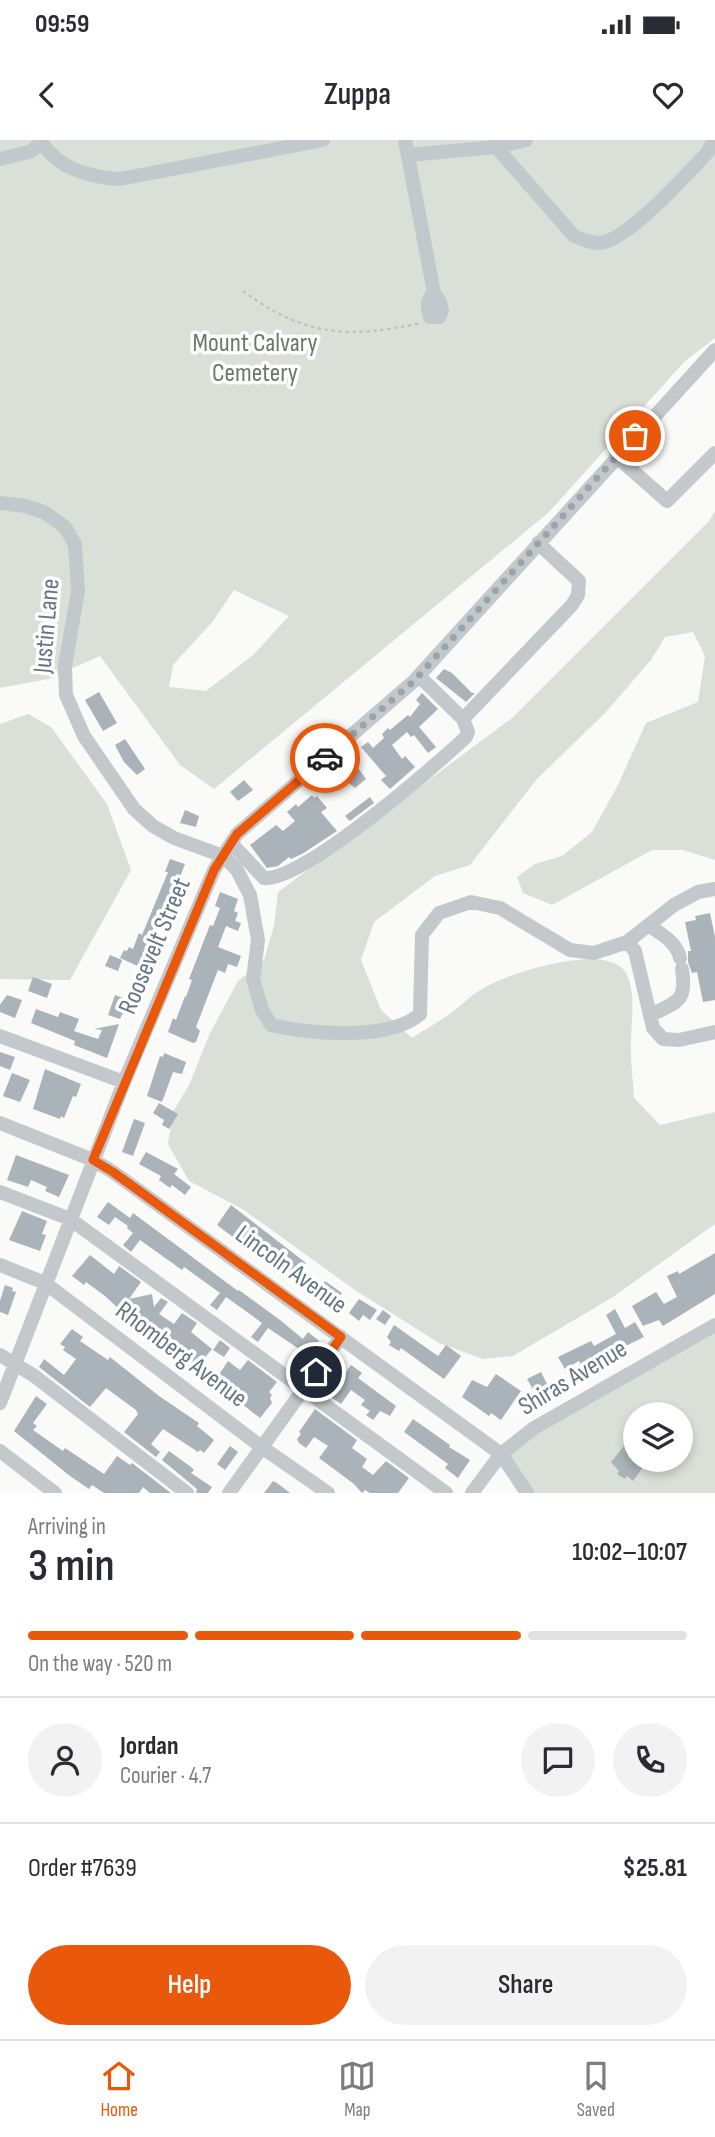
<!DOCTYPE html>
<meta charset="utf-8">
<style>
body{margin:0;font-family:"Sofia Sans Condensed",sans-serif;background:#f2f2f3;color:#2b2b33;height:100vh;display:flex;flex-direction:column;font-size:26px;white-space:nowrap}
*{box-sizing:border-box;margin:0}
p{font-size:23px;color:#7c7c81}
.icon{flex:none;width:38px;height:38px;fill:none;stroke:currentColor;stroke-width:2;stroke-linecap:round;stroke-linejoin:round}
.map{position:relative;height:1353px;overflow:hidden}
.side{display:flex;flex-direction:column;background:#fff;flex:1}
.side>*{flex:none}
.tools{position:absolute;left:623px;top:1262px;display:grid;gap:14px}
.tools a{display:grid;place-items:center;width:70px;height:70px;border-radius:50%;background:#fff;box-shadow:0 4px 10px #0003;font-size:35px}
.pin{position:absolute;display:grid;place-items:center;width:60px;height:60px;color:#fff;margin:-30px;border:4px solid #fff;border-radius:50%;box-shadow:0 2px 7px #0007}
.courier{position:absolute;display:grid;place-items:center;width:70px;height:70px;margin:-35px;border:5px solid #ea580c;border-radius:50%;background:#fff;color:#222;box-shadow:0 2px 9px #0007}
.headline em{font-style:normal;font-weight:600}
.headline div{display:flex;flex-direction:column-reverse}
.headline{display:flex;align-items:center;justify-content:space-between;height:119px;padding:0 28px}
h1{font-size:46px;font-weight:600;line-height:52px}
.bar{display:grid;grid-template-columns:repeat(4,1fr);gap:10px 7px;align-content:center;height:84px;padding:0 28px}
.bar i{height:9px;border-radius:5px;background:#e1e1e2}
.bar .on{background:#ea580c}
.bar p{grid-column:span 4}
.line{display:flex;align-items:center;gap:18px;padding:0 28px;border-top:2px solid #e1e1e2}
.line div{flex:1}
.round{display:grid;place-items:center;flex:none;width:74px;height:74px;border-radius:37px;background:#f2f2f3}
.primary-button{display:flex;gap:14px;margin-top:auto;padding:14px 28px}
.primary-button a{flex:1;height:80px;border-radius:42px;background:#ea580c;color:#fff;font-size:28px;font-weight:600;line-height:80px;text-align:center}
.primary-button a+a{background:#f2f2f3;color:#2b2b33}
.status{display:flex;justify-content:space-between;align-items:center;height:49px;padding:0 35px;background:#fff;direction:ltr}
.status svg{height:19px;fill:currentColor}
header{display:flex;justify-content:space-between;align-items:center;height:91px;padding:0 28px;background:#fff;font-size:32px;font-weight:600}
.dock{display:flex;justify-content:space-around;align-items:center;height:98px;border-top:2px solid #e1e1e2;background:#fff;font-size:19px;color:#7c7c81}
.dock a{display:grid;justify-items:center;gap:4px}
.dock .on{color:#ea580c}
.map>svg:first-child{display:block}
</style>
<div class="status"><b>09:59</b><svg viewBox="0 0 49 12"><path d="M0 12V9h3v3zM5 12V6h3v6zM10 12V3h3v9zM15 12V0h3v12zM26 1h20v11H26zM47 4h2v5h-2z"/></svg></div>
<header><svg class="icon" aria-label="back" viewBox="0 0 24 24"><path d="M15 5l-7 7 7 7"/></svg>Zuppa<svg class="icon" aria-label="heart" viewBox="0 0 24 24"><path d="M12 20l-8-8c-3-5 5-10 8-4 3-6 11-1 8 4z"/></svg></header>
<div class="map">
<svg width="715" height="1353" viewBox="0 0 715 1353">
<rect width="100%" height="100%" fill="#fafaf8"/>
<path fill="#dadfd7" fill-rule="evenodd" d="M0,0H715V198L685,221L549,372L214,649L180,625L100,516L48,539L0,548ZM234,450L289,476L253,515L206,551L169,547L173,525L213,481Z
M715,371V720L683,710H652L552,765L523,753L517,737L535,724L562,716L592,692L618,645L646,583L698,562L705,516L693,492L665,497L651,520L604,574L536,640L470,725L435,736L374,782L361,820L381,870L412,898C424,890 437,883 448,875C461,866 473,853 487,846C513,832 612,800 627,835C637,857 630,887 631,910C631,926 633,942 634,958L660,985L715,972V1084L613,1157L513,1216L483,1219L439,1203L355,1150L244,1070L189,1041L168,1004L173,972L189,945L210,893L238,841L264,820L274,786L278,752L512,578L709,381Z
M28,574L51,587L107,664L131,730L70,840L0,839V584Z
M715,1185V1353H527L501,1314ZM635,1274H681V1320H635Z"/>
<path fill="#aab3b9" d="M444,529L452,533L472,553H475L466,562L436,538Z
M99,552L117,583L103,591L85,560Z
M422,553L438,569L419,587L436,607L428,613L414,595L411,597L407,592L392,605L402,619L405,616L415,627L390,649L381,640L386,636L361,607L368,602L373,608L384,598L382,594L388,588L390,590L408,575L410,577L420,564L416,560Z
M125,599L145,629L137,635L124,622L115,605Z
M353,621L366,639L355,648L345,640L343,635L347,632L344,627Z
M244,640L253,650L238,661L230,652Z
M312,655L314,658L317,656L327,668L321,672L337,691L302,714L291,719L289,717L278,726L267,728L250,705L276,685L283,691L295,681L287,672L296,664L298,667Z
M370,657L374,663L350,681L345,676Z
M185,670L199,676L196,687L180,683Z
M170,719L185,724L156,801L160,804L157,811H152L144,829L120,818L124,810L127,811L129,807L133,809L139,793L142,795L168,732H165Z
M220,752L238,759L234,771L238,773L235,781L241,783L238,791L226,786L218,807L241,816L237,827L228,824L225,833L218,830L196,887L200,891L196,902L193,903L168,892L173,878L176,880L185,856L186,857L192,840L189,839L210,785L213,786L220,768L215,766Z
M710,773L715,797V860L703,862L697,832L692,833L688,822V811H691L685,782L696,780L695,776Z
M110,815L122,820L118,831L105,826Z
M33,837L52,844L47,858L28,851Z
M7,855L22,860L15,878L0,872V865Z
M115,855L129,860L120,879L108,875Z
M36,869L58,877L60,872L79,879L74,891L98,899L102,890L94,889L119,884L107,918L74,905L75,901L31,883Z
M0,912L15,917L10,930L0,926Z
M164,913L186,922L182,934L173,932L162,962L147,956L160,916L163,917Z
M45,929L81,944L76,957L73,956L64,978L61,976L60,979L33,969Z
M12,933L30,940L20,962L3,956Z
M159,963L178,974L169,989L162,985L164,980L153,973Z
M134,979L145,983L133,1016L122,1012Z
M146,1012L178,1029L174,1034L191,1047L185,1055L172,1045L170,1048L159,1040L161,1036L139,1024Z
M16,1015L69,1035L59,1057L45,1051L47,1047L31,1040L28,1047L7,1040Z
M108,1062L130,1078L133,1073L238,1151L239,1150L280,1180L303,1199L308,1192L319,1201L308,1215L268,1188L258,1202L251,1197L262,1183L247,1172L226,1157L217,1170L210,1165L220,1153L184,1127L182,1130L140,1100L131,1112L123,1105L133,1093L127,1088L128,1086L115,1077L109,1085L97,1077Z
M231,1065L306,1123L294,1137L271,1119L246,1107L217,1085Z
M22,1071L47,1081L42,1094L46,1095L40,1111L9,1100Z
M715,1113V1154L663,1186L659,1180L643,1186L632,1166L656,1152L664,1164L677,1157L667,1136L678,1131L679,1134Z
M90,1115L114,1134L119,1126L141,1142L129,1159L152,1154L154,1167L161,1158L168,1162L159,1174L174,1184L182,1173L197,1183L191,1192L212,1209L196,1228L194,1230L185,1224L187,1221L132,1181L105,1156L86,1142L84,1145L72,1136Z
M325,1141L342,1153L332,1166L316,1154Z
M5,1145L13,1148L12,1151L16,1152L8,1175L0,1172V1161Z
M359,1159L377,1170L370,1180L363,1175L359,1181L349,1173Z
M615,1169L625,1188L635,1182L644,1197L595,1221L583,1229L579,1221L565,1229L558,1217L591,1201L594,1206L616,1194L606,1175Z
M383,1170L391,1176L385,1185L376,1179Z
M394,1185L438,1216L446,1205L461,1216L444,1239L401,1208L399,1211L389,1205L391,1202L387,1197Z
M72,1189L83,1197L80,1201L108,1220L110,1217L159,1256L199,1283L197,1286L214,1300L204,1313L200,1310L198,1312L163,1289L151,1304L160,1312L156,1317L124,1292L138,1274L136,1270L106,1248L90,1267L39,1227L44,1219L64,1235L76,1219L63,1210L65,1207L60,1204Z
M220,1200L230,1208L224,1217L213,1210Z
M248,1220L277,1242L269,1252L272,1255L270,1258L272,1263L260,1278L228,1253L222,1249L220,1251L212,1245L228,1221L240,1230Z
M351,1225L362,1233L358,1238L396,1266L390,1276L380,1271L373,1280L366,1275L370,1271L361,1265L365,1260L351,1250L341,1264L332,1258L338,1249L335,1247Z
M541,1232L547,1244L534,1251L527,1239Z
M496,1234L521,1251L501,1280L491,1273L489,1276L462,1257L472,1240L487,1247Z
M36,1256L47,1264L33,1283L37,1286L33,1290L63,1311L65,1308L104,1334L117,1316L130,1325L132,1323L171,1353H150L143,1347L139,1353H104L92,1345L89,1349L70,1336L14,1291Z
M315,1269L357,1300L352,1308L367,1319L362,1327L373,1335L386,1321L409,1338L398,1353H370L365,1350L362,1353L354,1344L319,1318L328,1306L314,1297L306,1308L299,1303L297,1299L301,1294L299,1292Z
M413,1279L450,1305L449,1307L470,1320L458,1338L445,1328L448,1324L404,1292Z
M635,1300V1320H648L633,1341L627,1336L625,1339L617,1334L619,1331L611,1322L624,1306L629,1308Z
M230,1306L238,1312L225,1330L217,1324Z
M169,1311L191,1327L194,1330L191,1333L212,1347L208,1353H196L197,1349L162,1320Z
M273,1341L277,1343L290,1353H264Z"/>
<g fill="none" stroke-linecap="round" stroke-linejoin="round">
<path stroke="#bbbfc2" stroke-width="2" stroke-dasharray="3.5 3.5" stroke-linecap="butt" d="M243,151C304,196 348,199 421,183"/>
<path stroke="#c3c8cc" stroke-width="14" d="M40,0C58,29 88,37 120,39L323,0
M405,0L434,153L440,162L442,171L439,177H430C427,167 426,161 434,153
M496,7L574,96C584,100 595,105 605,102C633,94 686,35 707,13L714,0
M408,15L496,7L526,0
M0,19L29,12L42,3
M616,316L667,361L715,313
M0,363L25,366L44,372L65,387L75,405L78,451L65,526L66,555L84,596L134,669L153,686L174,698L223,716L237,730L250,755L258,800L253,839L262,870L271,885C309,894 390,901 420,874L422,795L439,773L471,762L500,768L570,810L594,813L627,802L674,765L698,752L715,749
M419,536L463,579
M231,703L264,738C301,743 435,626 466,597L468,592L463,579L572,465L578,455L579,441L538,403
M649,786C662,794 677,803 680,818
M627,802L635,811L653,888L663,899L679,900L715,892
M651,875C678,861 687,862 682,829
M0,896L124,942
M0,983L93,1020L113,1032L501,1314L527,1353
M0,1052L70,1079L446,1353
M0,1125L45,1143L263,1308L328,1353
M0,1215L33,1235L187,1353
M0,1263L124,942L214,730L237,694L414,541L715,210
M0,1311L55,1353
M229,1353L341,1197
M472,1353L501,1314L534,1288L715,1185"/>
</g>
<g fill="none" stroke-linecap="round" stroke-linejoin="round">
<path stroke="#99a4ac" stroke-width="7" stroke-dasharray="0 12.6" d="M325,618L414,541L635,296"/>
<path stroke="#ea580c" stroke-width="9" d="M316,1232L341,1197L113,1032L93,1020L214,730L237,694L325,618"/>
</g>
<g text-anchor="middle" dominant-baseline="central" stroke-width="7" stroke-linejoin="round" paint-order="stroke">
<g font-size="26" fill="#687a64" stroke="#fff">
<text x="255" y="203">Mount Calvary<tspan x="255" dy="30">Cemetery</tspan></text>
</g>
<g font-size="26" fill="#657683" stroke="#fff">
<text transform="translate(47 486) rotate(-85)">Justin Lane</text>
<text transform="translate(155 806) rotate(-67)">Roosevelt Street</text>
<text transform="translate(291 1130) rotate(36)">Lincoln Avenue</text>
<text transform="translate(181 1215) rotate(37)">Rhomberg Avenue</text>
<text transform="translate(573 1238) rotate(-31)">Shiras Avenue</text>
</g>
</g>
</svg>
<div class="tools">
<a><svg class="icon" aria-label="layers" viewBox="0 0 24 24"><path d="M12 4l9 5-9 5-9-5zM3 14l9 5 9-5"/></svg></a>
</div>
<div class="pin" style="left:635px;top:296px;background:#ea580c"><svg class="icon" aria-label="bag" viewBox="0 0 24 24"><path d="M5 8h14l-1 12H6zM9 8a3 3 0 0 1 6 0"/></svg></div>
<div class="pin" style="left:316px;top:1232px;background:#1f2937"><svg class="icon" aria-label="home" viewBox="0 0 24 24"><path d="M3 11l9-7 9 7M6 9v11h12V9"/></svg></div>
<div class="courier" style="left:325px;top:618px"><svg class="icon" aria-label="car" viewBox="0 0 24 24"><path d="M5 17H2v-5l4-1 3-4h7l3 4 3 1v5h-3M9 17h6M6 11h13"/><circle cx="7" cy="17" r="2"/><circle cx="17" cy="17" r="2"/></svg></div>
</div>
<section class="side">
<div class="headline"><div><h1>3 min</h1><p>Arriving in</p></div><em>10:02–10:07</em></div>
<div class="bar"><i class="on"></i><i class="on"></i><i class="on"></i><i></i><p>On the way · 520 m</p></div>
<div class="line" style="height:126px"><a class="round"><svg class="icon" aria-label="person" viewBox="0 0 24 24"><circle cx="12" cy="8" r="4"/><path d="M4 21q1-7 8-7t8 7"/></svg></a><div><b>Jordan</b><p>Courier · 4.7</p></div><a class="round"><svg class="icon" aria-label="chat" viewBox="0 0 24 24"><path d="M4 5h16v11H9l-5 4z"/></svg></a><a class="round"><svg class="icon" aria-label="phone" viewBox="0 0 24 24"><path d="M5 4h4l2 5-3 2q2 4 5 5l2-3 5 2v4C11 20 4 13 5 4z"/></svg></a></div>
<div class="line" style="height:91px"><div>Order #7639</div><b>$25.81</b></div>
<div class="primary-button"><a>Help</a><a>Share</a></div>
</section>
<nav class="dock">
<a class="on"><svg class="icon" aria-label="home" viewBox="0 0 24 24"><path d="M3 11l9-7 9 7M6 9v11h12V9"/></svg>Home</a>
<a><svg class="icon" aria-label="map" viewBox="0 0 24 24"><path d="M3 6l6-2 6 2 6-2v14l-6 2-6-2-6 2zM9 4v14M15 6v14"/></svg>Map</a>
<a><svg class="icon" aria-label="saved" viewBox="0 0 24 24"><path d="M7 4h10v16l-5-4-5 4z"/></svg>Saved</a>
</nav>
